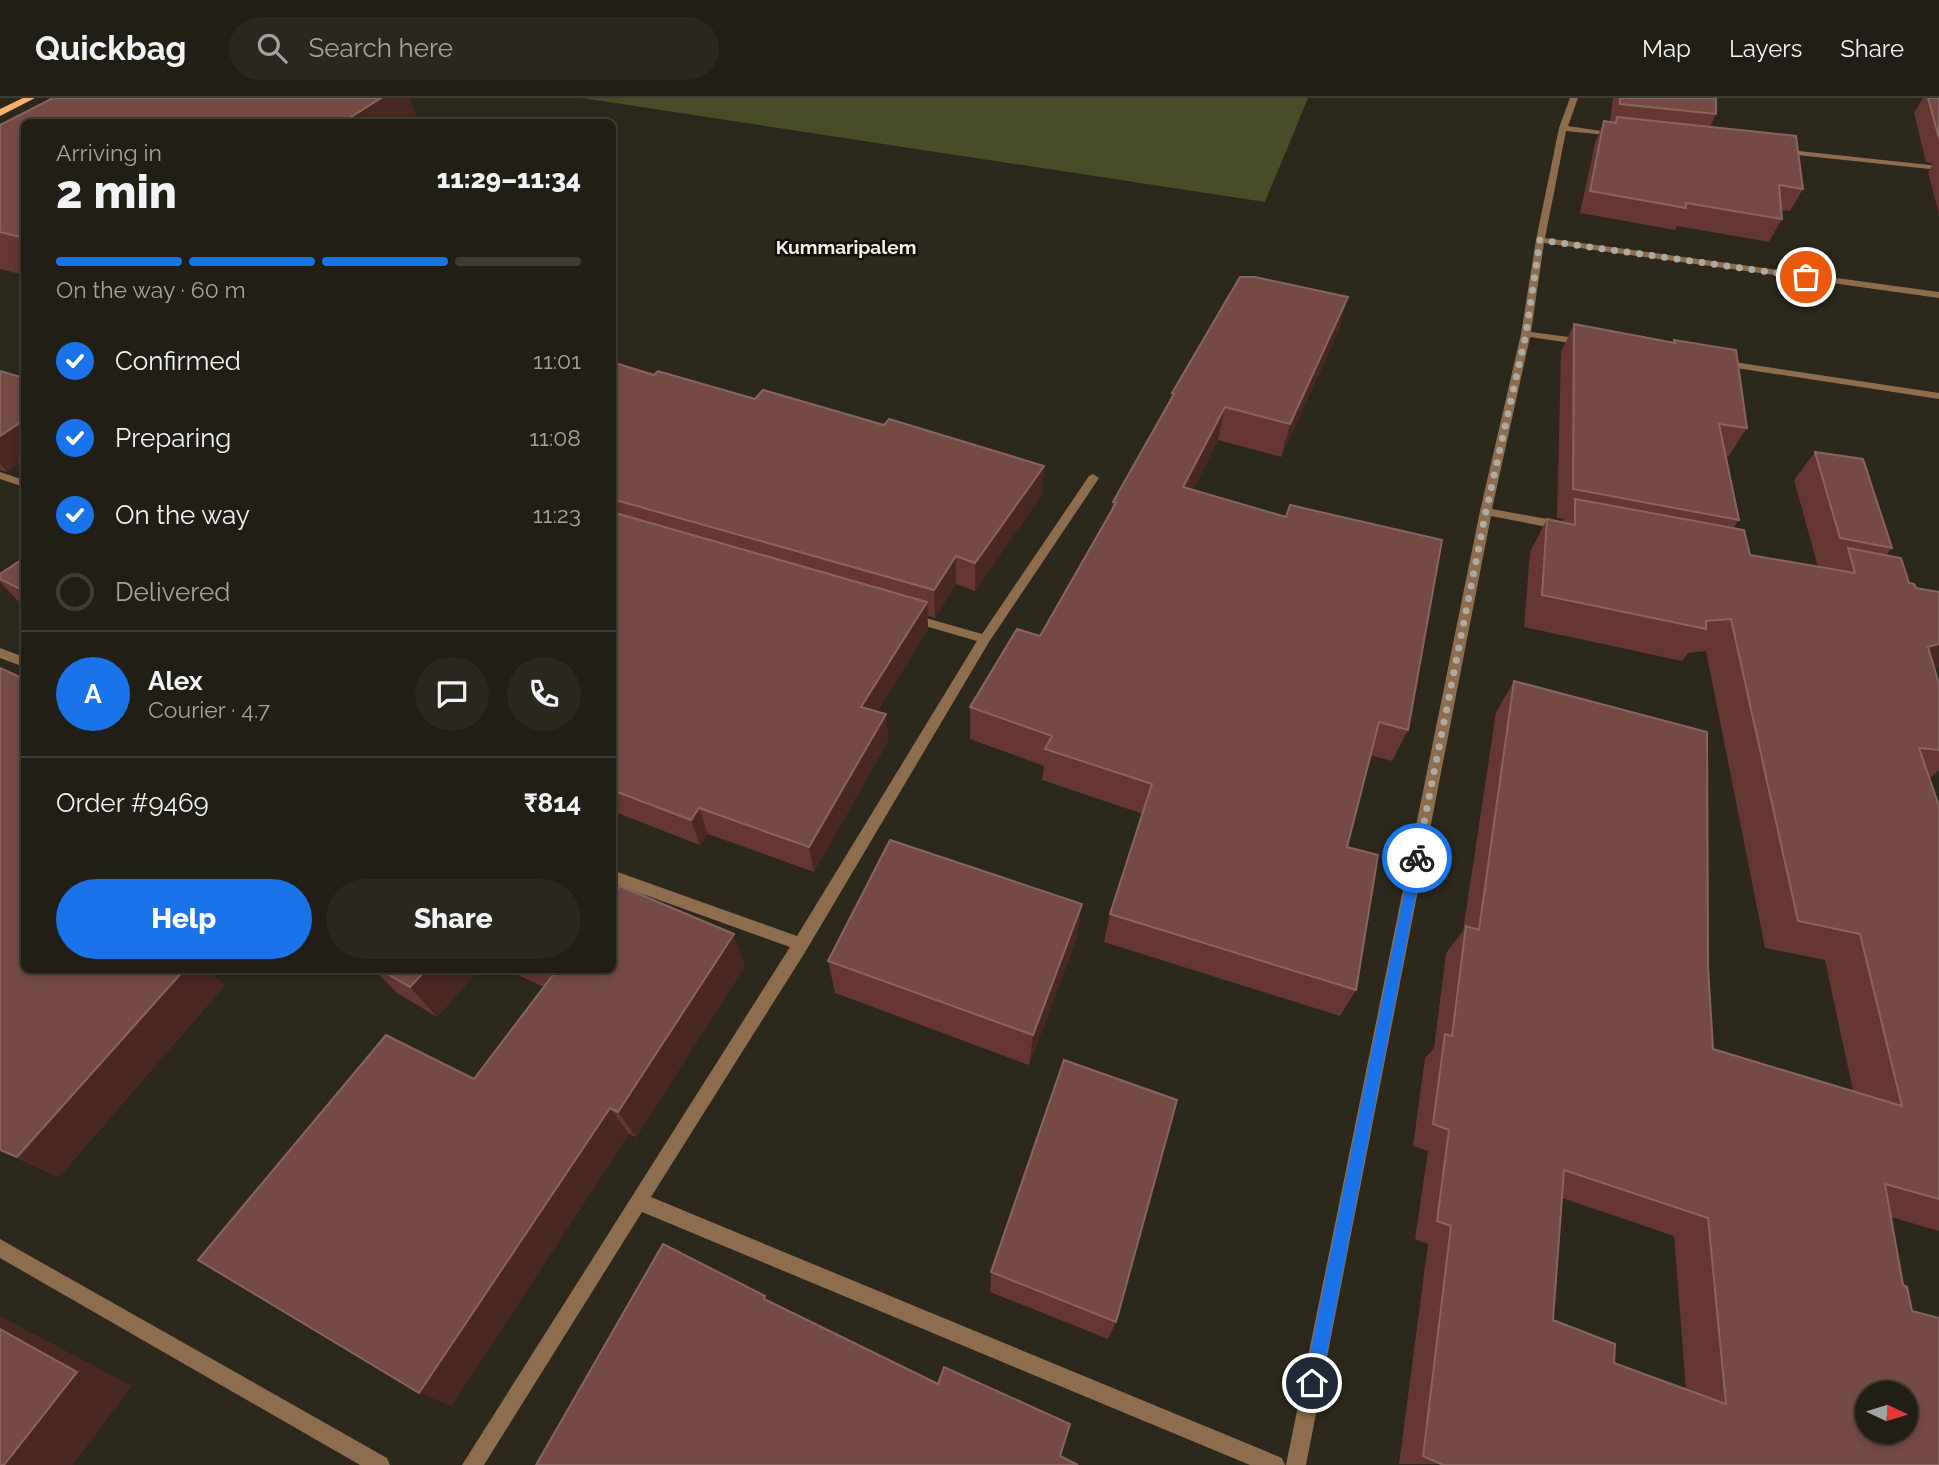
<!DOCTYPE html>
<meta charset="utf-8">
<style>
body{margin:0;font-family:Raleway,sans-serif;background:#29271e;color:#f1f3f6;height:100vh;display:flex;flex-direction:column;font-size:26px;white-space:nowrap}
*{box-sizing:border-box;margin:0}
p{font-size:23px;color:#a2a2a0}
.icon{flex:none;width:38px;height:38px;fill:none;stroke:currentColor;stroke-width:2;stroke-linecap:round;stroke-linejoin:round}
.map{position:relative;flex:1;overflow:hidden}
.sheet{position:absolute;left:21px;top:21px;width:595px;height:854px;display:flex;flex-direction:column;background:#211e15;border-radius:10px;box-shadow:0 4px 10px #0003,0 0 0 2px #3e3c34}
.sheet>*{flex:none}
.needle{width:46px;rotate:94deg}
.controls{position:absolute;left:1855px;top:1283px;display:grid;gap:14px}
.controls a{display:grid;place-items:center;width:63px;height:63px;border-radius:50%;background:#211e15;box-shadow:0 4px 10px #0003,0 0 0 2px #3e3c34;font-size:35px}
.pin{position:absolute;display:grid;place-items:center;width:60px;height:60px;color:#fff;margin:-30px;border:4px solid #fff;border-radius:50%;box-shadow:0 2px 7px #0007}
.courier{position:absolute;display:grid;place-items:center;width:70px;height:70px;margin:-35px;border:5px solid #1a73e8;border-radius:50%;background:#fff;color:#222;box-shadow:0 2px 9px #0007}
.headline em{font-style:normal;font-weight:800}
.headline div{display:flex;flex-direction:column-reverse}
.headline{display:flex;align-items:center;justify-content:space-between;height:119px;padding:0 35px}
h1{font-size:46px;font-weight:800;line-height:52px}
.bar{display:grid;grid-template-columns:repeat(4,1fr);gap:10px 7px;align-content:center;height:84px;padding:0 35px}
.bar i{height:9px;border-radius:5px;background:#3e3c34}
.bar .current{background:#1a73e8}
.bar p{grid-column:span 4}
.line{display:flex;align-items:center;gap:18px;padding:0 35px;border-top:2px solid #3e3c34}
.line div{flex:1}
.round{display:grid;place-items:center;flex:none;width:74px;height:74px;border-radius:37px;background:#29271e}
ol{padding:0 35px;list-style:none}
li{display:flex;align-items:center;gap:21px;height:77px}
li p{margin-inline-start:auto}
li .icon{padding:7px;border-radius:50%;background:#1a73e8;color:#fff;stroke-width:4}
li:last-child{color:#a2a2a0}
li i{width:38px;height:38px;border:4px solid #3e3c34;border-radius:50%}
.button{display:flex;gap:14px;margin-top:auto;padding:14px 35px}
.button a{flex:1;height:80px;border-radius:42px;background:#1a73e8;color:#fff;font-size:28px;font-weight:800;line-height:80px;text-align:center}
.button a+a{background:#29271e;color:#f1f3f6}
header{display:flex;align-items:center;gap:42px;box-sizing:border-box;height:98px;padding:0 35px;background:#211e15;border-bottom:2px solid #3e3c34}
header strong{font-size:33px}
nav{display:flex;gap:38px;margin-inline-start:auto;font-size:24px}
.search{width:490px;height:63px;background:#29271e;display:flex;align-items:center;gap:18px;box-sizing:border-box;padding:0 24px;border-radius:38px;color:#a2a2a0;font-size:26px}
.map>svg:first-child{display:block}
</style>
<header>
<strong>Quickbag</strong>
<div class="search"><svg class="icon" aria-label="search" viewBox="0 0 24 24"><circle cx="10" cy="10" r="6"/><path d="M15 15l6 6"/></svg>Search here</div>
<nav><a>Map</a><a>Layers</a><a>Share</a></nav>
</header>
<div class="map">
<svg width="1939" height="1367" viewBox="0 0 1939 1367">
<rect width="100%" height="100%" fill="#2c281c"/>
<path fill="#484c27" d="M582,0H1308L1265,104Z"/>
<g fill="none" stroke-linecap="round" stroke-linejoin="round">
<path fill="#8e6d4e" fill-rule="evenodd" d="M1570,0H1578L1568,28L1621,36L1617,38L1566,33L1545,140L1939,194V200L1544,145L1531,234L1584,241L1589,244L1584,247L1530,239L1492,411L1563,424L1569,428L1563,432L1491,418L1306,1367H1286L1480,413L1521,236L1536,142L1559,30Z
M1780,51L1939,68V72L1777,55L1776,53Z
M1721,262L1939,295V301L1717,267L1716,265Z
M0,374L24,382V389L0,381Z
M1093,376L1099,380L989,544L807,851L651,1099L1282,1360L1285,1367H1250L642,1114L484,1367H462L790,849L612,785V772L797,838L977,543L908,523L906,520L908,517L912,516L982,536L1089,378Z
M0,550L24,559V569L0,560Z
M0,1141L387,1360L390,1367H360L0,1160Z"/>
<path fill="#f6b16e" fill-rule="evenodd" d="M23,0H35L0,18V11Z"/>
</g>
<path fill="#663632" fill-rule="evenodd" d="M53,0H409L418,24H24V177L0,171V27Z
M1613,0H1716V16L1710,29L1803,91L1790,113L1781,112L1782,121L1769,144L1677,128L1675,132L1580,115L1595,45L1604,23L1610,24Z
M1923,0H1939V116L1928,74L1933,66L1926,64L1914,15Z
M1574,226L1673,245L1674,242L1747,330L1728,359L1726,358L1739,422L1733,430L1750,457L1818,469L1794,382L1815,354L1892,450L1886,457L1909,485L1916,490L1939,494V569L1934,570L1939,586V672L1930,680L1939,708V1133L1891,1119L1939,1367L1399,1366L1428,1146L1415,1141L1428,1053L1413,1048L1425,960L1434,950L1446,855L1463,833L1496,614L1514,583L1708,869L1713,951L1853,993L1825,862L1765,850L1706,553L1688,555L1682,563L1524,529L1530,454L1547,421L1562,424L1564,421L1557,420L1561,254ZM1562,1100L1674,1138L1686,1291L1614,1265L1553,1222Z
M1339,232L1281,359L1218,342L1193,392L1408,632L1392,663L1370,657L1347,749L1356,892L1340,918L1104,844L1110,816L1143,716L1042,682L1044,668L970,641V609L1040,538L1111,412L1113,404L1170,303L1172,295Z
M612,264L654,277L755,301L884,327L1044,368L1042,396L975,493L956,486L935,520L927,517L928,531L877,614L886,616L888,643L814,774L708,736L700,747L612,713Z
M0,273L24,280V362L7,374L0,372Z
M24,460V508L22,507L0,484V476Z
M0,570L24,872L225,887L59,1079L0,1052Z
M1077,840L1029,967L835,895L828,863Z
M745,868L636,1039L629,1036L451,1308L544,889L507,872H612Z
M375,872H479L437,919L397,895Z
M991,1174L1116,1224L1108,1241L990,1194Z"/>
<path fill="#482821" d="M381,0H409L418,24H343Z
M1348,199L1339,232L1281,359L1290,326Z
M1225,309L1218,342L1177,423L1183,389Z
M24,322V362L7,374L0,365V338Z
M1044,368L1042,396L975,493V465Z
M956,458V486L935,520L934,492Z
M927,504L928,531L864,635L861,609Z
M1939,546V569L1897,580L1928,549Z
M886,616L888,643L814,774L809,749Z
M699,710L708,736L700,747L691,722Z
M1082,806L1077,840L1029,967L1033,937Z
M734,836L745,868L636,1039L618,1014Z
M184,872H207L225,887L59,1079L17,1059Z
M426,872H479L437,919L410,889Z
M610,1010L629,1036L451,1308L419,1295Z
M0,1218L132,1288L73,1367H4Z"/>
<path fill="#754a45" stroke="#89645f" stroke-width="2" fill-rule="evenodd" d="M53,0H381L343,24H24V140L0,134V27Z
M1620,0H1716V16L1620,6Z
M1928,0H1939V40Z
M1617,19L1796,38L1803,91L1779,87L1782,121L1686,105V110L1590,93L1604,23L1616,25Z
M1240,179H1255L1348,199L1290,326L1225,309L1183,389L1286,419L1290,407L1442,442L1408,632L1379,624L1347,749L1378,757L1356,892L1110,816L1152,686L1045,651L1052,638L970,609L1017,531L1040,538L1116,405L1113,404L1174,296L1172,295Z
M1574,226L1675,245L1674,242L1736,252L1747,330L1719,326L1739,422L1573,391Z
M612,264L654,277L658,273L755,301L763,292L884,327L889,321L1044,368L975,465L956,458L934,492L612,401Z
M0,273L24,280V322L0,338Z
M1815,354L1863,361L1892,450L1840,440Z
M1575,401L1744,432L1750,457L1855,475L1848,450L1901,460L1909,485L1914,486L1916,490L1939,494V546L1928,549L1939,586V652L1919,650L1939,708V1101L1885,1086L1903,1187L1907,1189L1912,1213L1939,1220V1367H1443L1423,1358L1451,1128L1437,1123L1449,1032L1433,1026L1445,936L1452,938L1466,828L1479,832L1514,583L1707,634L1708,869L1713,951L1902,1008L1860,836L1798,823L1731,521L1706,523V531L1542,497L1547,421L1575,427ZM1564,1072L1708,1120L1726,1306L1614,1265L1615,1246L1553,1222ZM1867,1295H1906V1334H1867Z
M612,414L927,504L861,609L886,616L809,749L699,710L691,722L612,692Z
M24,460V493L0,481V476Z
M0,570L24,581V872H184L17,1059L0,1052Z
M890,742L1082,806L1033,937L828,863Z
M620,788L734,836L618,1014L610,1010L419,1295L198,1162L386,937L474,981L556,873L553,872H612V798Z
M381,872H426L410,889Z
M1064,962L1177,1002L1116,1224L991,1174Z
M663,1146L765,1198L764,1201L938,1286L944,1269L1070,1326L1060,1358L1078,1367H536Z
M0,1231L77,1274L4,1367H0Z"/>
<path fill="#1a73e8" d="M1417,755L1423,760L1321,1285L1318,1291L1312,1293L1307,1291L1304,1285L1411,760Z"/>
<g fill="none" stroke-linecap="round" stroke-linejoin="round">
<path stroke="#adaaa1" stroke-width="7" stroke-dasharray="0 12.6" d="M1417,760L1486,413L1526,236L1540,142L1806,179"/>
</g>
<g text-anchor="middle" dominant-baseline="central" stroke-width="5" stroke-linejoin="round" paint-order="stroke">
<g font-size="19" font-weight="bold" fill="#f3f0e8" stroke="#12110b">
<text x="846" y="149">Kummaripalem</text>
</g>
</g>
</svg>
<div class="controls">
<a><svg class="needle" viewBox="-14 -14 28 28"><path d="M0-13l5 13h-10z" fill="#e53935"/><path d="M0 13l5-13h-10z" fill="#a2a2a0"/></svg></a>
</div>
<div class="pin" style="left:1806px;top:179px;background:#ea580c"><svg class="icon" aria-label="bag" viewBox="0 0 24 24"><path d="M5 8h14l-1 12H6zM9 8a3 3 0 0 1 6 0"/></svg></div>
<div class="pin" style="left:1312px;top:1285px;background:#1f2937"><svg class="icon" aria-label="home" viewBox="0 0 24 24"><path d="M3 11l9-7 9 7M6 9v11h12V9"/></svg></div>
<div class="courier" style="left:1417px;top:760px"><svg class="icon" aria-label="bike" viewBox="0 0 24 24"><circle cx="6" cy="16" r="4"/><circle cx="18" cy="16" r="4"/><path d="M6 16l4-8h5l3 8M10 8l3 8H6M13 5h3"/></svg></div>
<section class="sheet">
<div class="headline"><div><h1>2 min</h1><p>Arriving in</p></div><em>11:29–11:34</em></div>
<div class="bar"><i class="current"></i><i class="current"></i><i class="current"></i><i></i><p>On the way · 60 m</p></div>
<ol>
<li><svg class="icon" aria-label="check" viewBox="0 0 24 24"><path d="M5 12l5 5 9-10"/></svg>Confirmed<p>11:01</p></li>
<li><svg class="icon" aria-label="check" viewBox="0 0 24 24"><path d="M5 12l5 5 9-10"/></svg>Preparing<p>11:08</p></li>
<li><svg class="icon" aria-label="check" viewBox="0 0 24 24"><path d="M5 12l5 5 9-10"/></svg>On the way<p>11:23</p></li>
<li><i></i>Delivered</li>
</ol>
<div class="line" style="height:126px"><b class="round" style="background:#1a73e8;color:#fff">A</b><div><b>Alex</b><p>Courier · 4.7</p></div><a class="round"><svg class="icon" aria-label="chat" viewBox="0 0 24 24"><path d="M4 5h16v11H9l-5 4z"/></svg></a><a class="round"><svg class="icon" aria-label="phone" viewBox="0 0 24 24"><path d="M5 4h4l2 5-3 2q2 4 5 5l2-3 5 2v4C11 20 4 13 5 4z"/></svg></a></div>
<div class="line" style="height:91px"><div>Order #9469</div><b>₹814</b></div>
<div class="button"><a>Help</a><a>Share</a></div>
</section>
</div>
